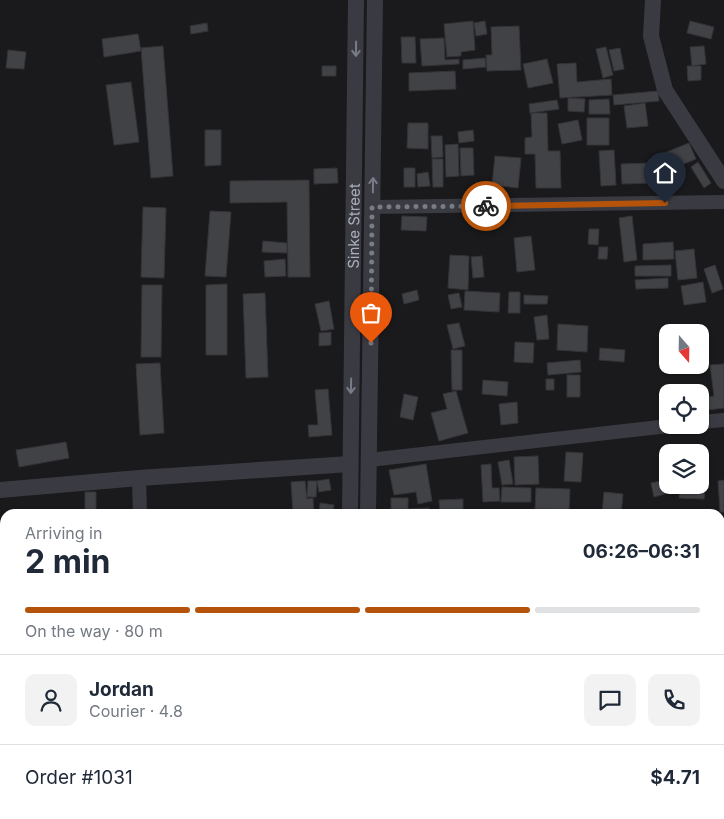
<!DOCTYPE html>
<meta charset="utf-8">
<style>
body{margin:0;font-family:Inter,sans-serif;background:#f2f2f3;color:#1f2937;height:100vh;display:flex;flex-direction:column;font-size:19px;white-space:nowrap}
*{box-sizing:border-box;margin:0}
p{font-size:16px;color:#747a83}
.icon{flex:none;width:28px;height:28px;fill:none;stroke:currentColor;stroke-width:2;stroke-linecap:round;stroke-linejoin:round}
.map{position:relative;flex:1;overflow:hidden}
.details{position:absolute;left:0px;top:509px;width:725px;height:311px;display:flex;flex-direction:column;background:#fff;border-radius:15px 15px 0 0;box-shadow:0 1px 4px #0004}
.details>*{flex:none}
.needle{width:32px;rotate:160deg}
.controls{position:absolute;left:659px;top:324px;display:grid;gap:10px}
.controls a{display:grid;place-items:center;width:50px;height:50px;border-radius:10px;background:#fff;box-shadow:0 1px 4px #0004;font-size:25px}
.pin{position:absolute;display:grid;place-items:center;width:42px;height:42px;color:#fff;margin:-51px -21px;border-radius:50% 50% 50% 0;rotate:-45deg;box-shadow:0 0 5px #0007}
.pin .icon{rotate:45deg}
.courier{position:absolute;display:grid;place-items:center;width:50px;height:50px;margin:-25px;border:4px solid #b45309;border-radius:50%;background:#fff;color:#222;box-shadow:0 1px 6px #0007}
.summary em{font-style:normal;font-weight:700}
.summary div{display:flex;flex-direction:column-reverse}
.summary{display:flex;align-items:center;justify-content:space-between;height:85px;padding:0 25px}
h1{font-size:32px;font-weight:700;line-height:38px}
.bar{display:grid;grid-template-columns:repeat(4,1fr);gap:8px 5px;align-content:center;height:60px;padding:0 25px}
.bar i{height:6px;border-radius:4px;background:#e0e1e3}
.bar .on{background:#b45309}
.bar p{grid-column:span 4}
.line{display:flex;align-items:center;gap:12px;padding:0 25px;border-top:1px solid #e0e1e3}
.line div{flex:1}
.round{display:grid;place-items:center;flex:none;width:52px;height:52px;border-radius:10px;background:#f2f2f3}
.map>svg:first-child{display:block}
</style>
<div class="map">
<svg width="724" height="819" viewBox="0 0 724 819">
<rect width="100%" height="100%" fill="#1a1a1c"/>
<path fill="#414246" stroke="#343438" d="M473,21L475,50L461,52V56L447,57L444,24Z
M485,21L487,34L476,36L474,23Z
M690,21L714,27L711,39L687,33Z
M207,23L208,31L191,34L190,26Z
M519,26L521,70L487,71L486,55H492L491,27Z
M138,34L141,51L104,57L102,39Z
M401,37H415L416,63H402Z
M444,38L445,60L459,59V64L422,66L420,39Z
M163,46L173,176L151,178L141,48Z
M704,46L706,64L692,66L690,47Z
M606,47L613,75L603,78L596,49Z
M620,48L624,69L614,71L609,50Z
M8,50L26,52L24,69L6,68Z
M485,58L486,67L463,69V60Z
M547,59L553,83L528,88L523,64Z
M576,63L577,82L611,79L612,95L560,98L557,64Z
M322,66H336V76H322Z
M687,66H701V80L688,81Z
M455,71L456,89L409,91V73Z
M131,82L139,142L114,145L106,85Z
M658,91L659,101L614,105L613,95Z
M568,98L585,99L584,112L568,111Z
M609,99L610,114H589V100Z
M557,100L559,109L530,113L529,104Z
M645,103L648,126L627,128L624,106Z
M531,113H547L548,151H560L561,188H536L535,154H525V138L532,137Z
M587,118H609V145H587Z
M578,120L582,140L562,144L558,124Z
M408,123H428V149L407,148Z
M205,130H221V165L205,166Z
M473,130L474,141L459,143L458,132Z
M431,136H442L443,157L432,158Z
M689,143L696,159L664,172L657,156Z
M458,144L459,176L446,177L445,145Z
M460,148H473L474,175L461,176Z
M614,150L616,185L601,186L599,151Z
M495,156L521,158L518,188L492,185Z
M432,159H443V187H433Z
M698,162L711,183L704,188L691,167Z
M650,163L651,183L622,184L621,164Z
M337,168L338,183L314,184V169Z
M404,168H415V187H404Z
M428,172L430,186L418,187L417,174Z
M309,180L310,277H288L287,202L230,203V181Z
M143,207L166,208L164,278L141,277Z
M210,211L231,212L226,277L205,276Z
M402,216L427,217L426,231L401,230Z
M632,216L637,260L624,262L619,218Z
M589,229H599L598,245L588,244Z
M531,236L535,270L517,272L514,238Z
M263,241L287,243V253L262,252Z
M673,242L674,259L643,260V244Z
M599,247H608L607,259H598Z
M694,249L697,278L678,280L675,251Z
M450,255L469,256L468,290L448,288Z
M482,256L484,277L473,278L471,257Z
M285,259L286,276L265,277L264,261Z
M671,265V276H635V266Z
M715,265L723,289L712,293L704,269Z
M668,278V288L636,289L635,280Z
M703,282L706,302L684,305L681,286Z
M227,284V355H206V285Z
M142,285H162L161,357H141Z
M417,290L419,300L404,304L402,294Z
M465,291L500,293L499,312L464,310Z
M509,292H520V313H508Z
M265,293L268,377L246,378L243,294Z
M459,293L462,307L451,309L448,295Z
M524,295L548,296L547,304H524Z
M329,301L334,329L321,331L315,304Z
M547,315L549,339L537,340L534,317Z
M459,323L465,346L453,349L447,325Z
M558,324L588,326L587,352L557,350Z
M331,332V345L319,346V333Z
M515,342L534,343L533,363L514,362Z
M600,348L625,350L624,362L599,360Z
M451,350H462V390H452Z
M580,360L581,372L548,375L547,363Z
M160,363L164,433L140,435L136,364Z
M724,364V408L700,411V398L714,396L710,365Z
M567,375H580V397H567Z
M546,379H554V390H546Z
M483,380L508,382L507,396L482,394Z
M328,389L332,435L309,437L308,425H318L315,390Z
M456,391L468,433L439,441L431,413L447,409L443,394Z
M404,394L418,397L413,420L400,417Z
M517,402L518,423L501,425L499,404Z
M66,442L69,458L19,467L16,450Z
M566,452L583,453L581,482L564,481Z
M538,456L539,484L515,485L514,457Z
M509,460L513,484L502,485L498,462Z
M426,464L432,501L418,504L416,492L394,495L389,470Z
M491,464L492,488H499L500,501L483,502L481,465Z
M329,479L331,490L319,492L317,481Z
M665,480L668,493L654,497L651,483Z
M724,480V512H720L718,481Z
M305,481L307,499L313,498L314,514H293L291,482Z
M308,481H317L316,497H307Z
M680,486L705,488L704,499L679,498Z
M502,487L531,488V502H501Z
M536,488L570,489L569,510L535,509Z
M85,492H96V510H85Z
M604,492L623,494L621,514H602Z
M391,498H408V514H391Z
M463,499V514H440L439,500Z
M320,503L334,505L333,514H319Z
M429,508V514H409L408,509Z
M471,510L503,512V514H470Z
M724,519V550H720V520Z
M724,580V604H720V581Z
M720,608H724V663H720Z
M0,720H5V737L0,738Z
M0,744H5V757H0Z
M0,797H4L3,819H0Z
M24,815H39V819H24Z
M130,815H137L138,819H112Z
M173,815H188V819H173Z
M202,815H220V819H203Z
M236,815H265L245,819H237Z
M308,815H324V819H308Z
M456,815L505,817V819H456Z
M576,815H595V819H576Z
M645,815H656V819H645Z
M75,818H102V819H75Z"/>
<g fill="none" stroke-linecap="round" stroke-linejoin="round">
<path stroke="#3a3b42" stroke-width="14" d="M372,207L724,202
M700,422L724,420
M369,460L677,425
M139,478L140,514
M0,642H5
M720,684H724
M151,815V819
M559,819V815
M708,819V815"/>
<g stroke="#3a3b42" stroke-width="16">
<path d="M653,0L651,36L665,90L724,181"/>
<path d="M0,490L139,478L350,464"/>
<path id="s1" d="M350,514L356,0"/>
<path d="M368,514L375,0"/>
<path d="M345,819V815"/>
<path d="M364,819V815"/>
</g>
</g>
<defs><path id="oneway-shaft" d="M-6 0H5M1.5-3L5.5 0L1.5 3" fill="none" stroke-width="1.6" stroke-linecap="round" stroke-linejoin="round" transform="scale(1.25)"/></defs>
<g stroke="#797b85">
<use href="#oneway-shaft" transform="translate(356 49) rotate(91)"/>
<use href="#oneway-shaft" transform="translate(373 185) rotate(-89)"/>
<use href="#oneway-shaft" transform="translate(351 386) rotate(91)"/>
</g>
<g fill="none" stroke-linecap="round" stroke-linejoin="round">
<path stroke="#797c84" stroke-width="5" stroke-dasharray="0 9" d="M371,343L372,207L486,206"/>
<path stroke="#b45309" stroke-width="6" d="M486,206L665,203"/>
</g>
<g text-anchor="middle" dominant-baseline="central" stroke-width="5" stroke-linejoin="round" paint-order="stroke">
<g font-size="15" fill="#acb0bc" stroke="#151517">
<text stroke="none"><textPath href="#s1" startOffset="288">Sinke Street</textPath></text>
</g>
</g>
</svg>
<div class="controls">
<a><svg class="needle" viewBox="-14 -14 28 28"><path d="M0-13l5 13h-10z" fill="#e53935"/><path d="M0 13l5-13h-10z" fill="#747a83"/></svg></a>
<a><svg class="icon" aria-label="locate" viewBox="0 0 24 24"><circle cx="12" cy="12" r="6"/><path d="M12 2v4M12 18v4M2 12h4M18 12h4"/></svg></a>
<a><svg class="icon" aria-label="layers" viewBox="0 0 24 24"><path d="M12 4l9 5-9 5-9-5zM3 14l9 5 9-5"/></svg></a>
</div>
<div class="pin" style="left:371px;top:343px;background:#ea580c"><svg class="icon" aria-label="bag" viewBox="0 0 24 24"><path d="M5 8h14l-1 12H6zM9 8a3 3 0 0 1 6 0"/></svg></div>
<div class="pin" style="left:665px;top:203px;background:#1f2937"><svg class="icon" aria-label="home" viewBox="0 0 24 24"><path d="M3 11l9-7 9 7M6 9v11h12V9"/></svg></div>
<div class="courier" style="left:486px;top:206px"><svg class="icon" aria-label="bike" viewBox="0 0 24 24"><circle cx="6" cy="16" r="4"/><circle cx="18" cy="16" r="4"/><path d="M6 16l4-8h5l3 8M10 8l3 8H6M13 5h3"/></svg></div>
<section class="details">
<div class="summary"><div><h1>2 min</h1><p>Arriving in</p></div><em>06:26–06:31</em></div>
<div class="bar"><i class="on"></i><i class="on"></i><i class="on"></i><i></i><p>On the way · 80 m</p></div>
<div class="line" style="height:90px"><a class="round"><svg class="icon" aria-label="person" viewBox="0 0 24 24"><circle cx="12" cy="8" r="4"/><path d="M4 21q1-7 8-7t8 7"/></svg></a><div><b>Jordan</b><p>Courier · 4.8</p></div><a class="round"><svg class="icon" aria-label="chat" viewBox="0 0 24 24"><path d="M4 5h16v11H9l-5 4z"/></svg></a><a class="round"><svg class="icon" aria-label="phone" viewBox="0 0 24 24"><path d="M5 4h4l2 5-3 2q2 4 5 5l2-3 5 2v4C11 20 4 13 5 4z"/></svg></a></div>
<div class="line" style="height:65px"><div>Order #1031</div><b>$4.71</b></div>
</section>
</div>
